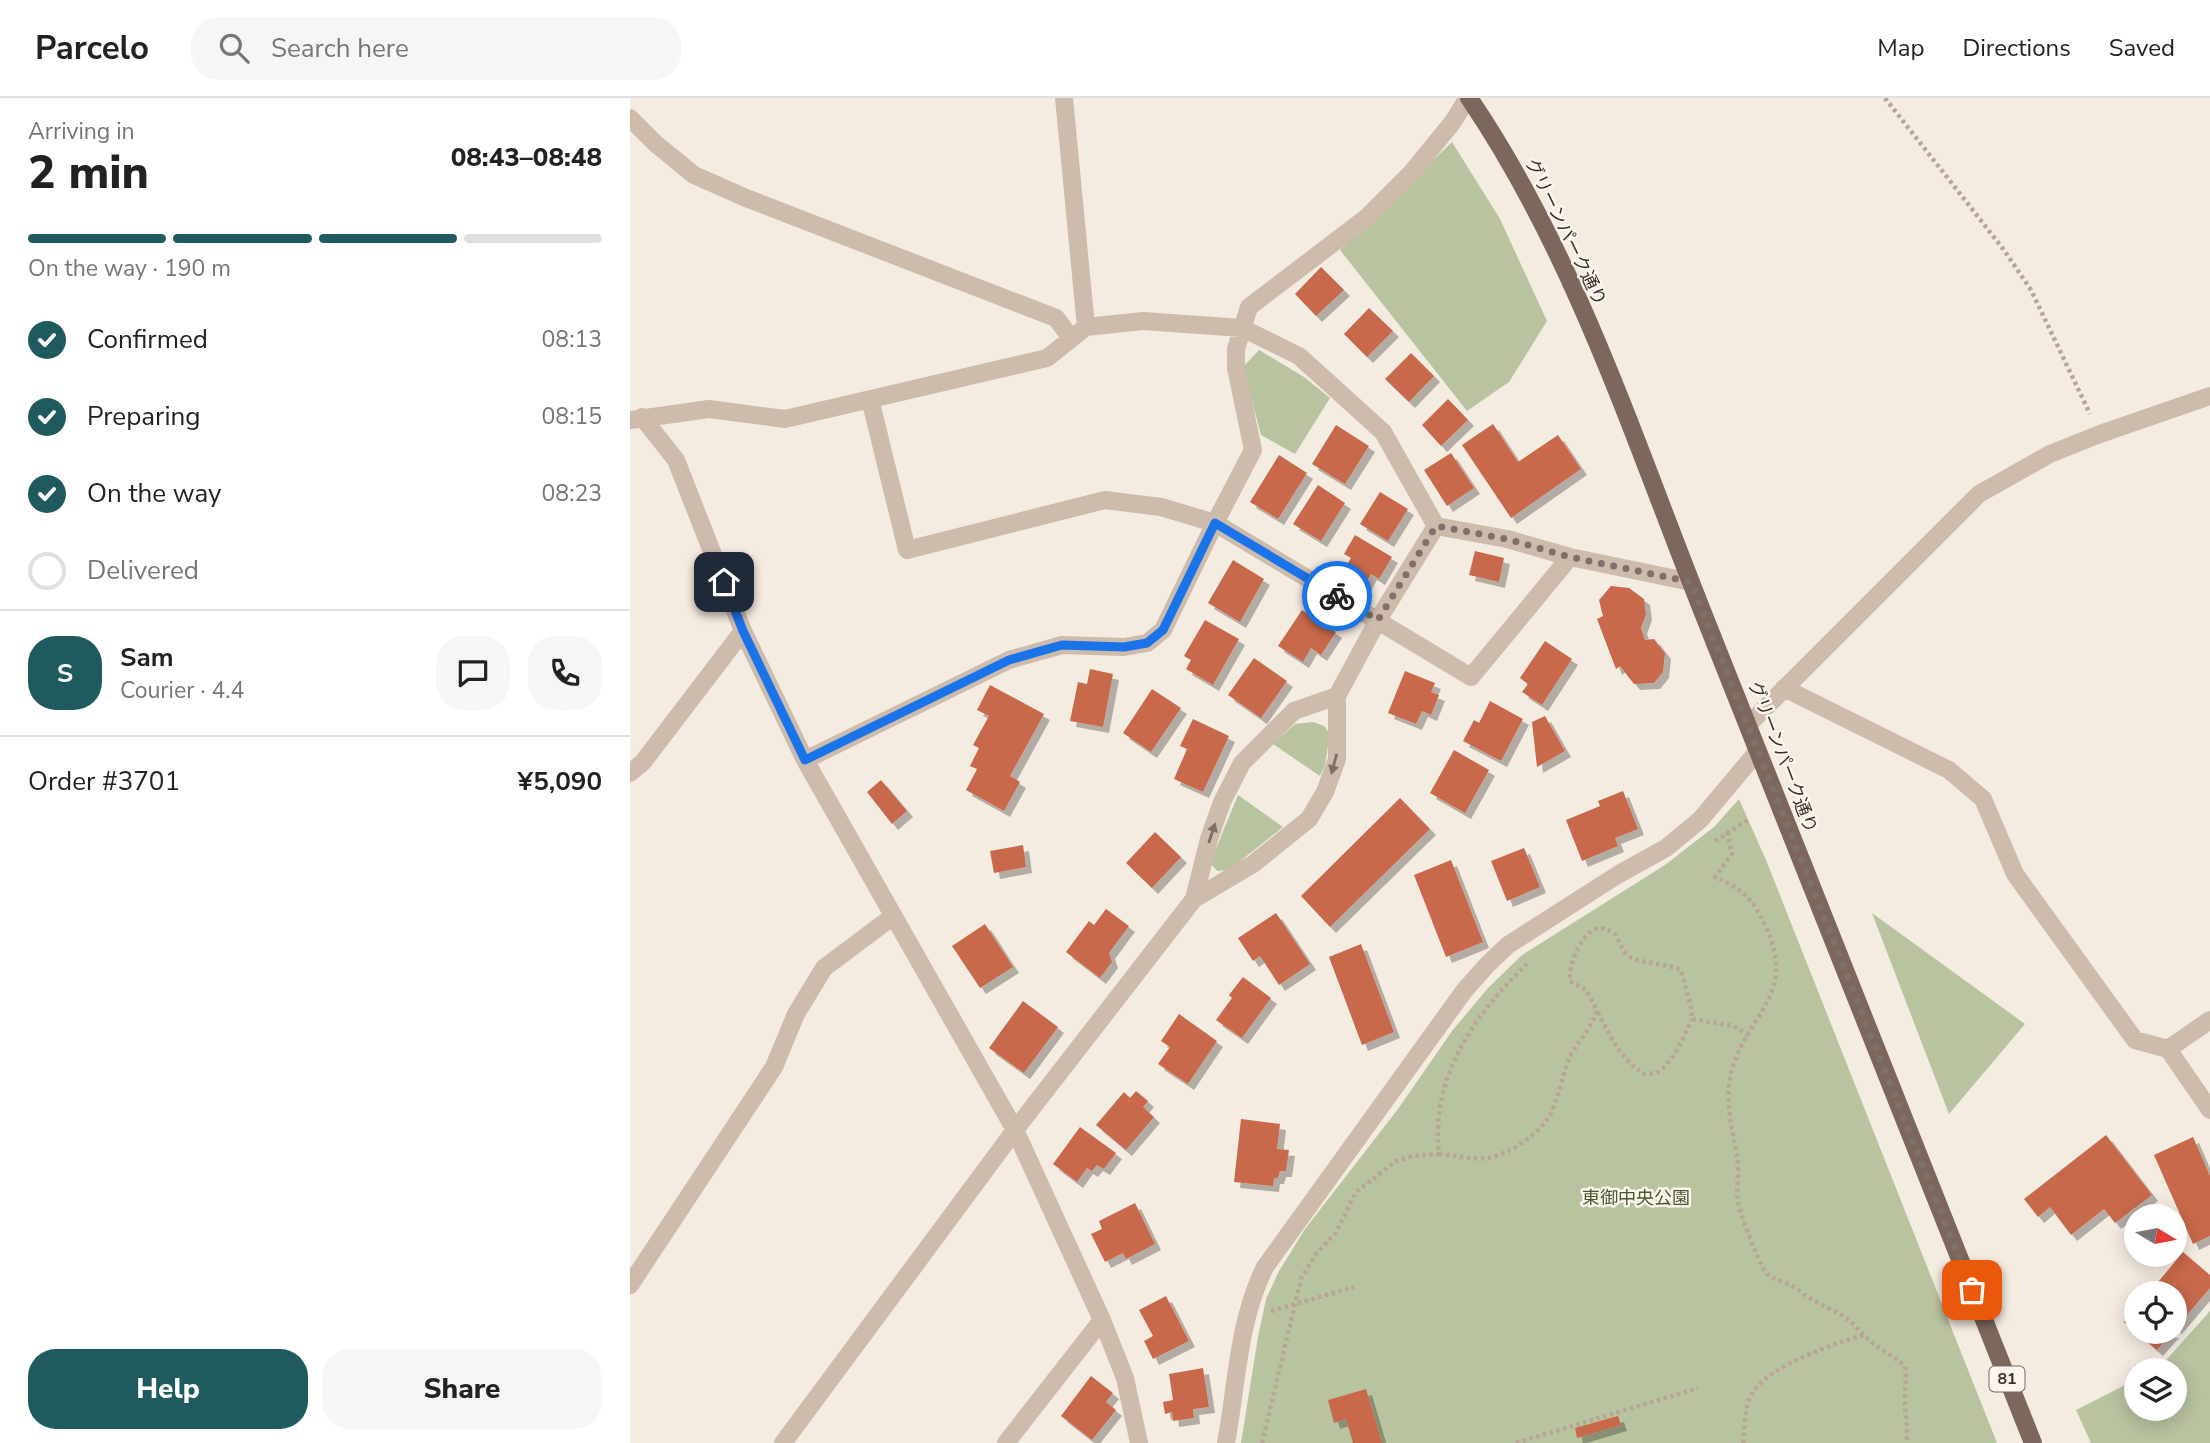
<!DOCTYPE html>
<meta charset="utf-8">
<style>
body{margin:0;font-family:"Nunito Sans","Noto Sans JP",sans-serif;background:#f6f6f6;color:#222;height:100vh;display:flex;flex-direction:column;font-size:26px;white-space:nowrap}
*{box-sizing:border-box;margin:0}
p{font-size:23px;color:#767676}
.icon{flex:none;width:38px;height:38px;fill:none;stroke:currentColor;stroke-width:2;stroke-linecap:round;stroke-linejoin:round}
.map{position:relative;flex:1;overflow:hidden}
.sheet{display:flex;flex-direction:column;background:#fff;width:630px}
.sheet>*{flex:none}
.needle{width:46px;rotate:100deg}
.fabs{position:absolute;left:1494px;top:1106px;display:grid;gap:14px}
.fabs a{display:grid;place-items:center;width:63px;height:63px;border-radius:50%;background:#fff;box-shadow:0 4px 18px #0003;font-size:35px}
.pin{position:absolute;display:grid;place-items:center;width:60px;height:60px;color:#fff;margin:-30px;border-radius:14px;box-shadow:0 4px 10px #0006}
.courier{position:absolute;display:grid;place-items:center;width:70px;height:70px;margin:-35px;border:5px solid #1a73e8;border-radius:50%;background:#fff;color:#222;box-shadow:0 2px 9px #0007}
.overview em{font-style:normal;font-weight:800}
.overview div{display:flex;flex-direction:column-reverse}
.overview{display:flex;align-items:center;justify-content:space-between;height:119px;padding:0 28px}
h1{font-size:46px;font-weight:800;line-height:52px}
.bar{display:grid;grid-template-columns:repeat(4,1fr);gap:10px 7px;align-content:center;height:84px;padding:0 28px}
.bar i{height:9px;border-radius:5px;background:#e0e0e0}
.bar .active{background:#1f5a5e}
.bar p{grid-column:span 4}
.line{display:flex;align-items:center;gap:18px;padding:0 28px;border-top:2px solid #e0e0e0}
.line div{flex:1}
.round{display:grid;place-items:center;flex:none;width:74px;height:74px;border-radius:28px;background:#f6f6f6}
ol{padding:0 28px;list-style:none}
li{display:flex;align-items:center;gap:21px;height:77px}
li p{margin-inline-start:auto}
li .icon{padding:7px;border-radius:50%;background:#1f5a5e;color:#fff;stroke-width:4}
li:last-child{color:#767676}
li i{width:38px;height:38px;border:4px solid #e0e0e0;border-radius:50%}
.cta{display:flex;gap:14px;margin-top:auto;padding:14px 28px}
.cta a{flex:1;height:80px;border-radius:28px;background:#1f5a5e;color:#fff;font-size:28px;font-weight:800;line-height:80px;text-align:center}
.cta a+a{background:#f6f6f6;color:#222}
header{display:flex;align-items:center;gap:42px;box-sizing:border-box;height:98px;padding:0 35px;background:#fff;border-bottom:2px solid #e0e0e0}
header strong{font-size:33px}
nav{display:flex;gap:38px;margin-inline-start:auto;font-size:24px}
.search{width:490px;height:63px;background:#f6f6f6;display:flex;align-items:center;gap:18px;box-sizing:border-box;padding:0 24px;border-radius:28px;color:#767676;font-size:26px}
main{display:flex;flex:1;min-height:0}
.map>svg:first-child{display:block}
</style>
<header>
<strong>Parcelo</strong>
<div class="search"><svg class="icon" aria-label="search" viewBox="0 0 24 24"><circle cx="10" cy="10" r="6"/><path d="M15 15l6 6"/></svg>Search here</div>
<nav><a>Map</a><a>Directions</a><a>Saved</a></nav>
</header>
<main>
<section class="sheet">
<div class="overview"><div><h1>2 min</h1><p>Arriving in</p></div><em>08:43–08:48</em></div>
<div class="bar"><i class="active"></i><i class="active"></i><i class="active"></i><i></i><p>On the way · 190 m</p></div>
<ol>
<li><svg class="icon" aria-label="check" viewBox="0 0 24 24"><path d="M5 12l5 5 9-10"/></svg>Confirmed<p>08:13</p></li>
<li><svg class="icon" aria-label="check" viewBox="0 0 24 24"><path d="M5 12l5 5 9-10"/></svg>Preparing<p>08:15</p></li>
<li><svg class="icon" aria-label="check" viewBox="0 0 24 24"><path d="M5 12l5 5 9-10"/></svg>On the way<p>08:23</p></li>
<li><i></i>Delivered</li>
</ol>
<div class="line" style="height:126px"><b class="round" style="background:#1f5a5e;color:#fff">S</b><div><b>Sam</b><p>Courier · 4.4</p></div><a class="round"><svg class="icon" aria-label="chat" viewBox="0 0 24 24"><path d="M4 5h16v11H9l-5 4z"/></svg></a><a class="round"><svg class="icon" aria-label="phone" viewBox="0 0 24 24"><path d="M5 4h4l2 5-3 2q2 4 5 5l2-3 5 2v4C11 20 4 13 5 4z"/></svg></a></div>
<div class="line" style="height:91px"><div>Order #3701</div><b>¥5,090</b></div>
<div class="cta"><a>Help</a><a>Share</a></div>
</section>
<div class="map">
<svg width="1580" height="1345" viewBox="0 0 1580 1345">
<defs>
<filter id="shadow"><feDropShadow dx="6" dy="6" stdDeviation="0" flood-color="#0004"/></filter>
</defs>
<rect width="100%" height="100%" fill="#f4ebe1"/>
<path fill="#b8c4a0" d="M822,44L870,121L917,223L879,284L837,313L710,152Z
M629,252L674,279L700,300L665,356L631,337L613,269Z
M683,624L694,628L700,636L695,667L690,678L643,646L665,626Z
M608,697L653,729L599,772L587,773L580,765Z
M1109,701L1136,762L1367,1345H611L628,1239L636,1201L649,1173L675,1131L768,1011L822,933L858,890L892,857L1035,767L1084,729Z
M1242,815L1395,926L1319,1016Z
M1580,1213V1345H1461L1446,1312L1507,1281V1311H1545V1272H1523L1530,1269Z"/>
<path fill="#c8694b" filter="url(#shadow)" d="M691,169L714,192L686,218L665,196Z
M739,210L763,233L737,259L714,236Z
M781,255L804,278L779,304L755,281Z
M818,301L838,322L811,348L792,327Z
M863,326L888,364L928,337L951,371L881,420L832,347Z
M706,327L739,348L715,386L682,366Z
M821,355L844,390L817,408L794,372Z
M649,357L677,375L648,421L620,404Z
M688,387L715,405L691,443L663,426Z
M750,394L778,411L758,443L730,426Z
M725,437L762,459L749,481L741,476L731,494L709,480L721,460L714,456Z
M845,453L874,460L869,484L839,477Z
M603,462L634,481L610,524L578,505Z
M981,488L999,490L1014,501L1016,516L1011,530L1015,542L1024,541L1035,555L1033,574L1024,585L1004,586L990,568L986,571L967,521L973,518L969,502Z
M672,512L706,534L691,557L681,550L673,564L648,548Z
M575,522L609,541L583,587L556,571L561,562L554,558Z
M915,543L942,561L912,607L892,594L898,586L890,580Z
M624,560L657,583L631,620L598,597Z
M460,571L483,576L473,629L440,623L448,584L457,586Z
M775,573L805,585L801,594L809,597L801,617L792,613L786,626L758,615Z
M360,587L414,616L380,678L390,684L374,713L336,692L347,671L340,668L349,650L343,647L359,618L347,612Z
M522,591L551,610L521,654L493,635Z
M860,603L893,621L871,663L833,643L844,622L849,625Z
M915,618L935,653L907,669L902,624Z
M563,621L599,638L573,694L544,681L557,651L550,648Z
M824,652L859,672L835,715L800,695Z
M251,682L277,713L262,726L237,694Z
M993,693L1008,731L985,740L988,748L952,763L936,722L970,708L968,703Z
M770,700L800,731L700,829L671,798Z
M525,734L551,759L522,790L496,765Z
M393,747L396,769L364,775L360,753Z
M894,750L910,789L877,803L861,763Z
M821,762L853,844L816,859L784,777Z
M476,811L499,828L479,855L482,864L470,880L436,854L459,823L464,827Z
M646,815L680,866L649,887L630,858L623,863L608,840Z
M355,826L383,869L350,890L322,848Z
M731,846L764,934L732,947L699,859Z
M613,879L641,900L612,940L586,922L602,900L599,897Z
M393,903L428,929L394,975L359,950Z
M549,916L587,943L558,986L528,966L540,949L531,943Z
M506,993L518,1003L513,1009L524,1019L496,1052L466,1027L494,994L500,1000Z
M611,1021L650,1026L647,1051L659,1052L656,1073H650L648,1080H644L643,1088L604,1084Z
M450,1029L486,1055L474,1071L467,1067L462,1073L457,1070L447,1084L423,1066Z
M1476,1037L1522,1097L1485,1125L1474,1111L1441,1137L1420,1109L1408,1119L1394,1101Z
M1563,1039L1580,1078V1138L1563,1146L1524,1057Z
M505,1105L525,1146L496,1161L493,1155L475,1164L461,1136L472,1131L469,1123Z
M1553,1154L1580,1177V1190L1545,1231V1195H1519Z
M536,1198L559,1243L523,1261L514,1243L523,1238L509,1212Z
M1507,1209V1234H1543L1527,1252L1494,1224Z
M573,1270L579,1309L563,1311L564,1320L543,1323L542,1314L535,1316L533,1304L543,1302L539,1276Z
M461,1278L483,1295L476,1304L486,1312L462,1342L431,1318Z
M736,1291L752,1345H723L716,1321L704,1325L698,1302Z
M988,1318L991,1327L947,1340L945,1330Z"/>
<g fill="none" stroke-linecap="round" stroke-linejoin="round">
<path stroke="#b9a596" stroke-width="4.5" stroke-dasharray="3.5 3.5" stroke-linecap="butt" d="M1255,0L1374,152L1401,192L1460,316
M1097,734L1102,756L1085,779C1114,792 1122,800 1136,829C1167,896 1119,915 1102,971C1093,1004 1104,1034 1108,1066C1109,1079 1106,1092 1108,1104C1110,1116 1128,1163 1135,1173C1140,1181 1150,1182 1158,1186C1166,1189 1172,1196 1180,1200C1189,1206 1199,1210 1208,1215C1222,1222 1229,1233 1240,1243C1251,1252 1264,1258 1275,1268C1277,1279 1275,1286 1275,1297C1274,1313 1279,1329 1276,1345
M1085,743L1118,722
M968,914C980,938 990,961 1014,976C1018,975 1022,976 1026,975C1042,968 1055,936 1062,921
M809,1056C825,1057 841,1062 857,1060C878,1058 912,1034 921,1015C929,998 932,980 938,963C945,945 962,931 967,912L956,892L940,883C937,869 952,832 969,830C975,830 980,833 985,836C989,842 992,851 996,856C1005,866 1038,865 1051,872L1061,909L1062,921L1104,928L1118,938
M641,1213L724,1189
M632,1345L671,1181L686,1156L705,1136L726,1094L766,1063L783,1058L809,1056C800,979 845,915 899,864
M886,1345L1068,1290
M1113,1345C1115,1329 1114,1312 1121,1297C1135,1269 1205,1245 1234,1237"/>
<path stroke="#cdbbac" stroke-width="18" d="M434,0L456,229
M838,0L822,25L782,74L736,120L619,209L606,251V270L623,352L585,425L841,579L940,459
M0,20L26,46L64,77L116,100L426,220L441,240
M12,319L46,362L113,533L175,662L385,1032L472,1222L495,1280L509,1345
M0,322L79,311L155,321L417,260L456,229L513,223L612,230L669,258L753,334L806,428
M806,428L877,441L940,459L1061,484
M1154,590L1319,672L1353,701L1385,776L1505,942L1538,951L1580,1012
M1118,627L1349,396L1420,356L1470,336L1580,298
M175,662L379,562L432,547L494,549L517,545L533,532L585,425L531,409L475,402L277,452L240,301
M0,675L13,664L113,533
M564,801L579,741L592,704L612,665L664,613L707,598
M1538,951L1580,922
M0,1187L144,969L166,916L194,870L262,819
M153,1345L385,1032L564,801L623,766L679,721L695,694L707,661V598L748,522L806,428
M376,1345L472,1222
M596,1345C607,1286 608,1223 635,1169L834,893L857,867L878,847L989,776L1036,750L1070,722L1127,654"/>
<path stroke="#7d675c" stroke-width="18" d="M839,0C946,157 1005,345 1075,520C1185,795 1294,1070 1403,1345"/>
</g>
<defs><path id="oneway-solid" d="M-6-.8H1V-3.2L6.5 0L1 3.2V.8H-6Z" transform="scale(1.75)"/></defs>
<g fill="#7d6f65">
<use href="#oneway-solid" transform="translate(704 666) rotate(105)"/>
<use href="#oneway-solid" transform="translate(582 735) rotate(-72)"/>
</g>
<g fill="none" stroke-linecap="round" stroke-linejoin="round">
<path stroke="#7c716b" stroke-width="7" stroke-dasharray="0 12.6" d="M707,498L748,522L806,428L877,441L940,459L1061,484L1342,1192"/>
<path stroke="#1a73e8" stroke-width="9" d="M94,484L113,533L175,662L379,562L432,547L494,549L517,545L533,532L585,425L707,498"/>
</g>
<g text-anchor="middle" dominant-baseline="central" stroke-width="5" stroke-linejoin="round" paint-order="stroke">
<rect fill="#fbf5ee" stroke="#756b66" stroke-width="2" x="1359.5" y="1268.5" width="35" height="25" rx="5"/>
<g font-size="16" font-weight="bold" fill="#3b302b">
<text x="1377" y="1281">81</text>
</g>
<g font-size="18" fill="#3b302b" stroke="#fbf5ee">
<text transform="translate(936 134) rotate(64)">グリーンパーク通り</text>
<text transform="translate(1153 659) rotate(69)">グリーンパーク通り</text>
</g>
<g font-size="18" fill="#4a5a2e" stroke="#fbf5ee">
<text x="1006" y="1100">東御中央公園</text>
</g>
</g>
</svg>
<div class="fabs">
<a><svg class="needle" viewBox="-14 -14 28 28"><path d="M0-13l5 13h-10z" fill="#e53935"/><path d="M0 13l5-13h-10z" fill="#767676"/></svg></a>
<a><svg class="icon" aria-label="locate" viewBox="0 0 24 24"><circle cx="12" cy="12" r="6"/><path d="M12 2v4M12 18v4M2 12h4M18 12h4"/></svg></a>
<a><svg class="icon" aria-label="layers" viewBox="0 0 24 24"><path d="M12 4l9 5-9 5-9-5zM3 14l9 5 9-5"/></svg></a>
</div>
<div class="pin" style="left:1342px;top:1192px;background:#ea580c"><svg class="icon" aria-label="bag" viewBox="0 0 24 24"><path d="M5 8h14l-1 12H6zM9 8a3 3 0 0 1 6 0"/></svg></div>
<div class="pin" style="left:94px;top:484px;background:#1f2937"><svg class="icon" aria-label="home" viewBox="0 0 24 24"><path d="M3 11l9-7 9 7M6 9v11h12V9"/></svg></div>
<div class="courier" style="left:707px;top:498px"><svg class="icon" aria-label="bike" viewBox="0 0 24 24"><circle cx="6" cy="16" r="4"/><circle cx="18" cy="16" r="4"/><path d="M6 16l4-8h5l3 8M10 8l3 8H6M13 5h3"/></svg></div>
</div>
</main>
